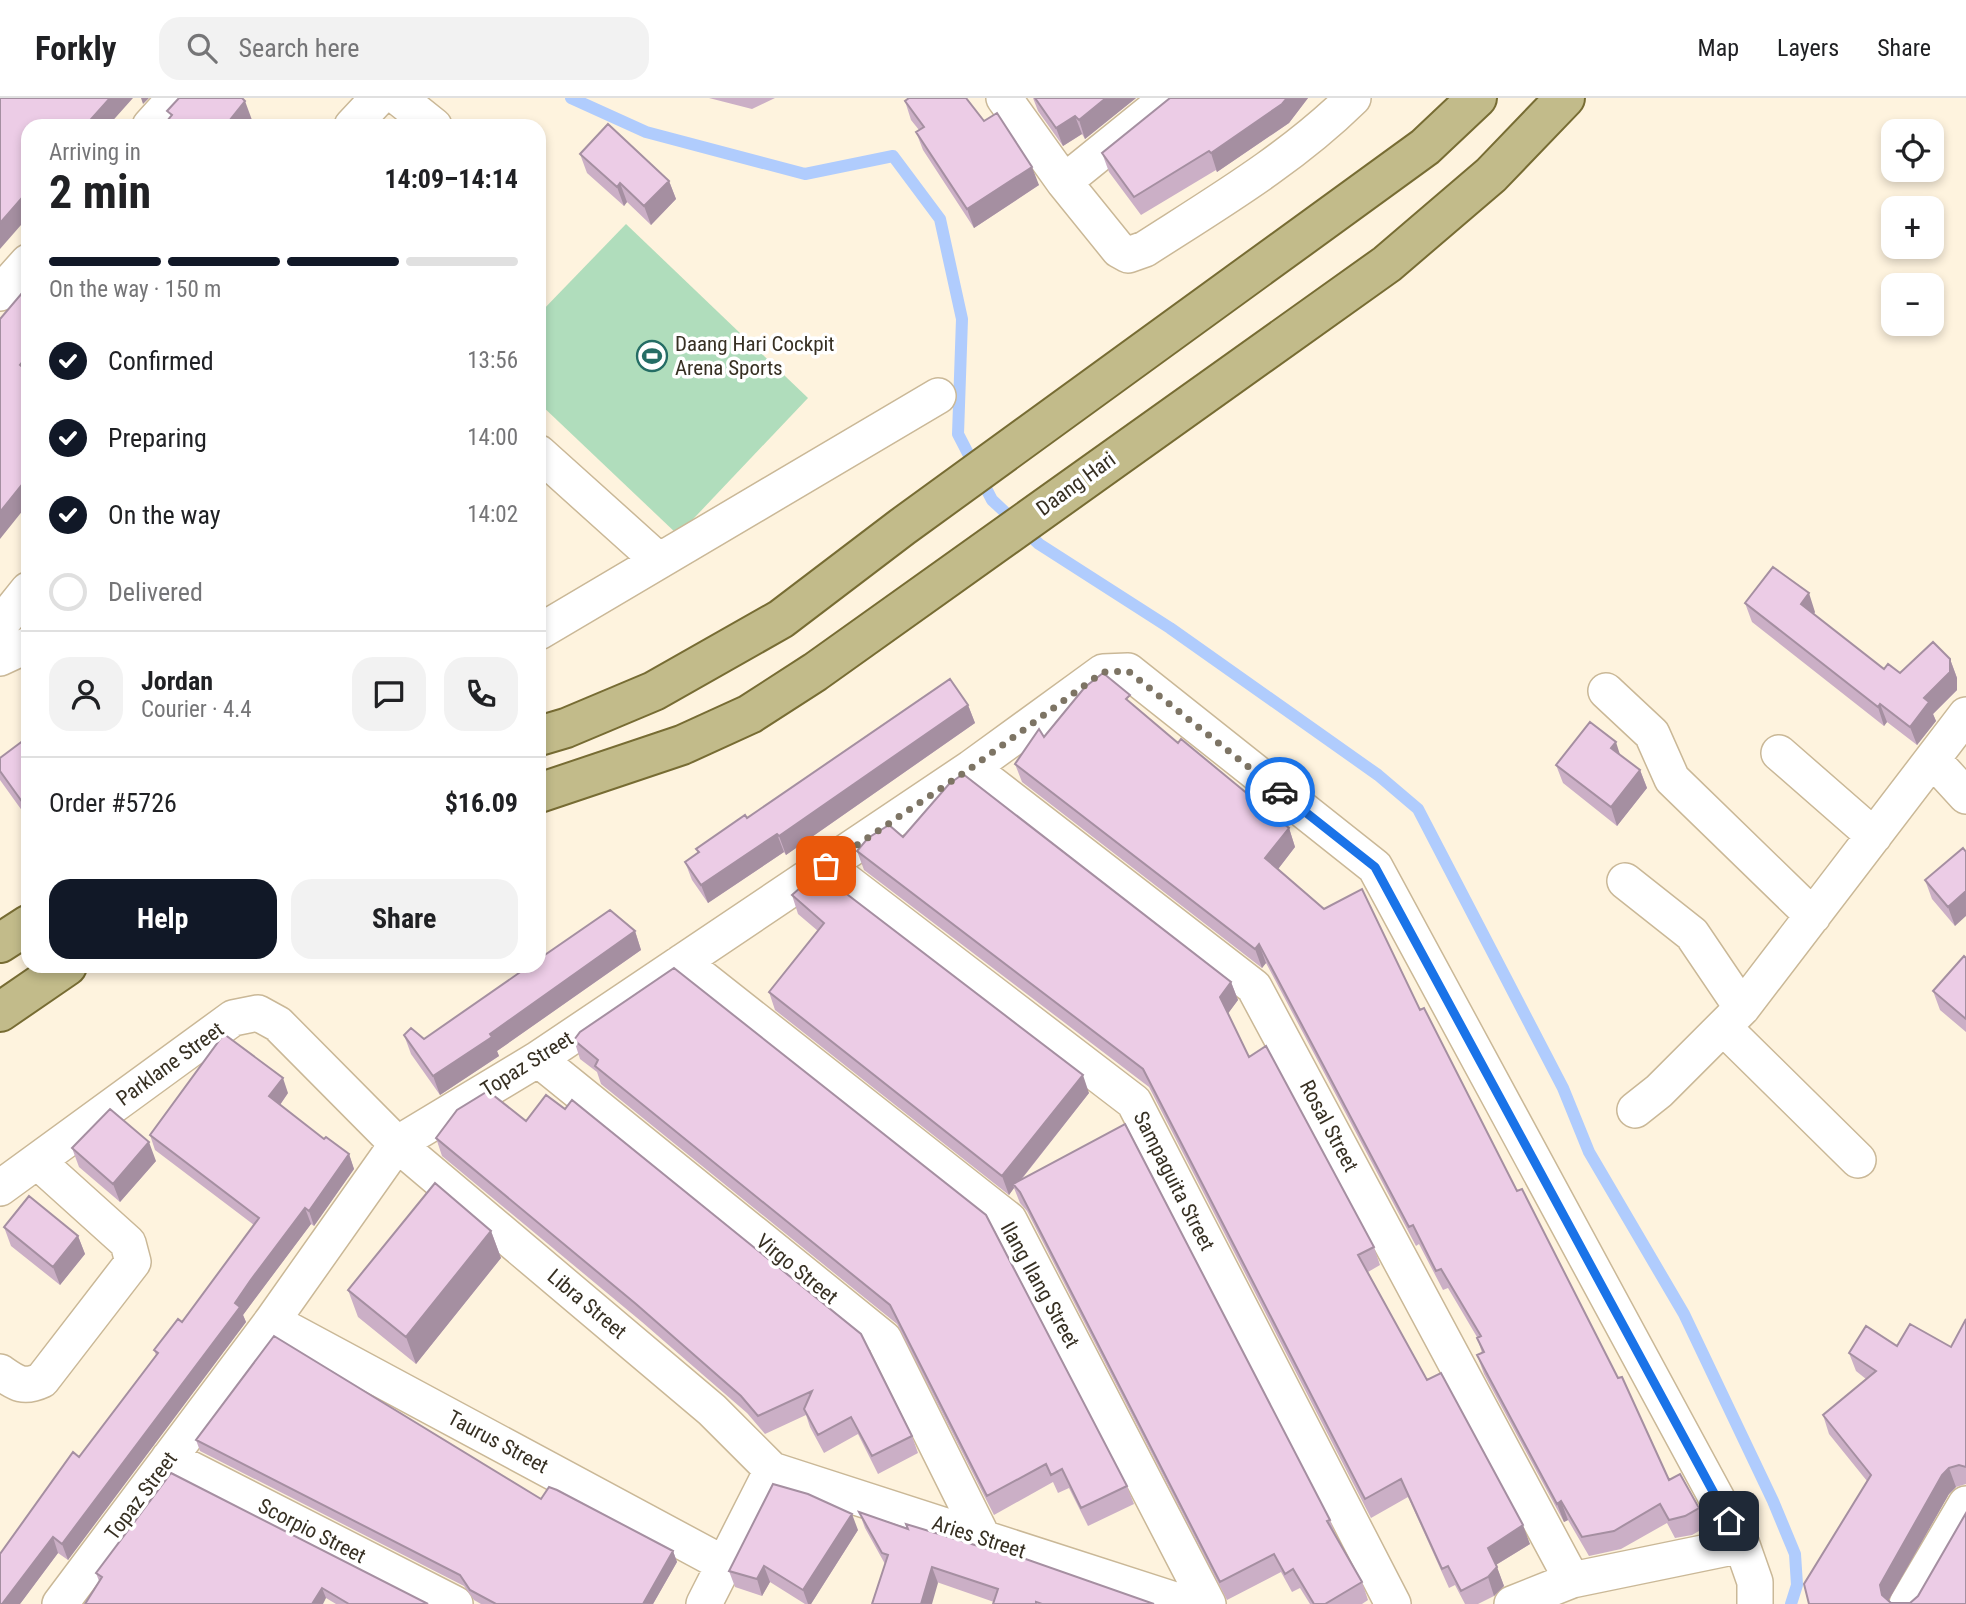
<!DOCTYPE html>
<meta charset="utf-8">
<style>
body{margin:0;font-family:"Roboto Condensed",sans-serif;background:#f2f2f2;color:#202124;height:100vh;display:flex;flex-direction:column;font-size:26px;white-space:nowrap}
*{box-sizing:border-box;margin:0}
p{font-size:23px;color:#757577}
.icon{flex:none;width:38px;height:38px;fill:none;stroke:currentColor;stroke-width:2;stroke-linecap:round;stroke-linejoin:round}
.map{position:relative;flex:1;overflow:hidden}
.side{position:absolute;left:21px;top:21px;width:525px;height:854px;display:flex;flex-direction:column;background:#fff;border-radius:21px;box-shadow:0 4px 10px #0003}
.side>*{flex:none}
.fabs{position:absolute;left:1881px;top:21px;display:grid;gap:14px}
.fabs a{display:grid;place-items:center;width:63px;height:63px;border-radius:14px;background:#fff;box-shadow:0 4px 10px #0003;font-size:35px}
.pin{position:absolute;display:grid;place-items:center;width:60px;height:60px;color:#fff;margin:-30px;border-radius:14px;box-shadow:0 4px 10px #0006}
.courier{position:absolute;display:grid;place-items:center;width:70px;height:70px;margin:-35px;border:5px solid #1a73e8;border-radius:50%;background:#fff;color:#222;box-shadow:0 2px 9px #0007}
.overview em{font-style:normal;font-weight:700}
.overview div{display:flex;flex-direction:column-reverse}
.overview{display:flex;align-items:center;justify-content:space-between;height:119px;padding:0 28px}
h1{font-size:46px;font-weight:700;line-height:52px}
.bar{display:grid;grid-template-columns:repeat(4,1fr);gap:10px 7px;align-content:center;height:84px;padding:0 28px}
.bar i{height:9px;border-radius:5px;background:#e0e0e0}
.bar .active{background:#111827}
.bar p{grid-column:span 4}
.line{display:flex;align-items:center;gap:18px;padding:0 28px;border-top:2px solid #e0e0e0}
.line div{flex:1}
.round{display:grid;place-items:center;flex:none;width:74px;height:74px;border-radius:21px;background:#f2f2f2}
ol{padding:0 28px;list-style:none}
li{display:flex;align-items:center;gap:21px;height:77px}
li p{margin-inline-start:auto}
li .icon{padding:7px;border-radius:50%;background:#111827;color:#fff;stroke-width:4}
li:last-child{color:#757577}
li i{width:38px;height:38px;border:4px solid #e0e0e0;border-radius:50%}
.cta{display:flex;gap:14px;margin-top:auto;padding:14px 28px}
.cta a{flex:1;height:80px;border-radius:21px;background:#111827;color:#fff;font-size:28px;font-weight:700;line-height:80px;text-align:center}
.cta a+a{background:#f2f2f2;color:#202124}
header{display:flex;align-items:center;gap:42px;box-sizing:border-box;height:98px;padding:0 35px;background:#fff;border-bottom:2px solid #e0e0e0}
header strong{font-size:33px}
nav{display:flex;gap:38px;margin-inline-start:auto;font-size:24px}
.search{width:490px;height:63px;background:#f2f2f2;display:flex;align-items:center;gap:18px;box-sizing:border-box;padding:0 24px;border-radius:21px;color:#757577;font-size:26px}
.map>svg:first-child{display:block}
</style>
<header>
<strong>Forkly</strong>
<div class="search"><svg class="icon" aria-label="search" viewBox="0 0 24 24"><circle cx="10" cy="10" r="6"/><path d="M15 15l6 6"/></svg>Search here</div>
<nav><a>Map</a><a>Layers</a><a>Share</a></nav>
</header>
<div class="map">
<svg width="1966" height="1506" viewBox="0 0 1966 1506">
<rect width="100%" height="100%" fill="#fef3de"/>
<path fill="#b0ddbc" d="M626,126L808,300L678,437L539,305V216Z"/>
<g fill="none" stroke-linecap="round" stroke-linejoin="round">
<path stroke="#b0ccfd" stroke-width="12" d="M571,0L646,34L805,76L893,58L940,121L962,221L958,336L992,402L1039,446L1170,530L1378,677L1418,711L1563,990L1589,1054L1684,1216L1773,1403L1795,1456L1797,1487L1791,1506"/>
<g stroke="#cab897" stroke-width="38">
<path id="minor" d="M399,0L434,28
M1004,0L1064,84L1119,152L1128,157L1145,151C1218,104 1291,61 1353,0
M150,28L175,0
M352,28L378,0
M1064,84L1168,0
M0,195L28,164
M539,355L659,463
M0,527L28,492
M539,534L938,298
M0,560L28,547
M1606,593L1652,636L1672,681L1813,818
M1779,655L1874,738
M1933,662L1966,698
M971,670L1254,889L1572,1482
M826,768L1134,1004L1393,1506
M1625,783L1692,836L1742,910
M682,864L1009,1122L1208,1506
M1723,929L1858,1062
M538,961L884,1241L983,1440
M1635,1012L1659,993L1742,910L1966,617
M0,1090L233,920L258,915L278,926L397,1046L712,1312L772,1372L1187,1506
M272,1223L724,1466
M0,1274C16,1285 23,1291 42,1282L133,1164L128,1145L37,1063
M169,1360L455,1506
M60,1506L272,1223L397,1046L538,961L971,670L1103,574L1128,573L1375,769L1742,1447L1755,1484V1506
M704,1506L772,1372
M1512,1506L1572,1482L1742,1447
M1907,1506L1966,1406"/>
</g>
<g stroke="#776c33" stroke-width="42">
<path id="primary" d="M539,638L566,630L654,593L781,521L902,429L1425,49L1477,0
M539,695L682,647L750,616L815,574L1387,166L1491,77L1565,0
M0,845L28,827
M0,914L67,868"/>
</g>
<use href="#minor" stroke="#fff" stroke-width="35"/>
<use href="#primary" stroke="#c2bb8a" stroke-width="38"/>
</g>
<path fill="#cbafc6" d="M709,0H775L752,11Z
M1033,0H1136L1085,41L1082,36L1063,48L1038,13Z
M1170,0H1308L1289,25L1217,74L1216,72L1141,117L1109,74L1102,55Z
M905,3L984,23L1039,87L974,130L923,52L916,34L919,32L911,22Z
M580,56L669,83L676,101L651,127L627,104L624,108L587,75Z
M1745,505L1815,514L1814,516L1884,571L1900,575L1950,561L1957,580V592L1933,616L1936,623L1917,647L1887,624L1884,628L1752,524Z
M1133,606L1178,645L1289,730L1295,749L1278,771L1420,912L1517,1093L1669,1382L1699,1410L1706,1429L1692,1437L1675,1440L1667,1425L1621,1451L1589,1458L1568,1422L1564,1424L1484,1276L1477,1257L1482,1255L1477,1239L1448,1190L1443,1192L1419,1146L1416,1148L1266,865L1262,870L1022,684L1015,666L1044,639Z
M968,607L975,625L786,757L784,754L708,805L692,782L685,764L698,755L696,751L747,720Z
M28,639V721L0,682V660Z
M1620,657L1640,672L1647,690L1617,728L1563,685L1556,667Z
M903,739L1231,884L1238,902L1228,915L1249,959L1374,1149L1380,1167L1368,1174L1427,1282L1530,1446L1496,1467L1504,1488L1494,1498L1478,1506H1465L1455,1487L1449,1490L1408,1399L1371,1420L1149,989L864,772L857,753Z
M1963,750L1955,828L1932,801L1925,782Z
M792,797L1089,995L1021,1082L1330,1422L1336,1438L1362,1484L1368,1502L1362,1506H1310L1300,1490L1292,1494L1281,1474L1227,1502L1027,1113L1020,1105L1014,1090L1009,1097L775,912L769,894L818,833L798,816Z
M635,833L641,852L497,953L499,958L440,997L411,956L404,937L424,941Z
M1966,860V934L1940,912L1933,893Z
M574,942L1127,1388L1134,1406L1088,1428L1069,1390L1058,1395L1053,1384L994,1417L897,1226L601,986L597,974L580,961Z
M288,995L280,1007L324,1041L349,1056L354,1071L314,1128L311,1126L256,1199L243,1217L246,1224L68,1462L58,1455L20,1506L79,1359L156,1257L154,1252L182,1224L254,1127L155,1052L150,1037Z
M436,1040L912,1338L918,1355L878,1376L858,1336L824,1355L810,1329L806,1317L765,1336L747,1315L642,1224L442,1058Z
M72,1050L156,1063L120,1104L79,1069Z
M4,1129L78,1138L85,1156L60,1187L11,1148Z
M491,1133L501,1160L416,1266L358,1219L348,1192Z
M1966,1221V1386L1956,1389L1949,1396L1888,1503L1891,1505L1966,1506H1809L1867,1383L1829,1336L1823,1317L1866,1281L1856,1273L1849,1255L1897,1248L1951,1249Z
M196,1342L541,1401L673,1453L677,1464L653,1506H481L474,1502L464,1488L200,1353Z
M171,1375L428,1506H336L326,1500L99,1483L96,1475Z
M859,1414L908,1430L1154,1506H993L994,1504L885,1466L865,1430Z
M858,1432L811,1506H805L770,1484L762,1498L735,1489L729,1473Z"/>
<path fill="#a58fa1" d="M110,0H133L108,28H85Z
M141,0H149L143,6Z
M1106,0H1136L1085,41L1079,22Z
M1287,0H1308L1289,25L1217,74L1211,55Z
M245,3L252,22L247,28H225Z
M1075,18L1082,36L1063,48L1056,30Z
M1032,69L1039,87L974,130L967,111Z
M669,83L676,101L651,127L644,108Z
M620,85L627,104L624,108L617,89Z
M28,93V119L0,151V125Z
M28,257V284L20,267Z
M28,379V406L0,441V414Z
M1809,495L1815,514L1808,524L1801,506Z
M1950,561L1957,580V592L1933,616L1936,623L1917,647L1910,629L1924,600Z
M1880,606L1887,624L1884,628L1878,609Z
M968,607L975,625L786,757L779,738Z
M1616,644L1622,663L1611,650Z
M1640,672L1647,690L1617,728L1611,709Z
M1289,730L1295,749L1272,779L1265,760Z
M777,736L784,754L708,805L701,787Z
M1966,793V818L1955,828L1948,809Z
M635,833L641,852L497,953L499,958L440,997L433,978L490,936Z
M1259,846L1266,865L1262,870L1255,851Z
M1231,884L1238,902L1227,917L1220,899Z
M1083,977L1089,995L1015,1089L1013,1086L1014,1090L1009,1097L1002,1078Z
M283,980L288,995L275,1014L269,998Z
M149,1044L156,1063L120,1104L113,1086Z
M349,1056L354,1071L314,1128L309,1113Z
M305,1110L311,1126L243,1217L246,1224L68,1462L62,1446L250,1183Z
M491,1133L501,1160L416,1266L406,1239Z
M78,1138L85,1156L60,1187L53,1169Z
M1949,1370L1956,1389L1949,1396L1887,1505L1882,1497L1880,1487L1942,1377Z
M1561,1403L1568,1422L1564,1424L1557,1406Z
M852,1416L858,1432L811,1506H808L803,1492Z
M1523,1427L1530,1446L1494,1468L1488,1450Z
M53,1439L58,1455L20,1506H2Z
M673,1453L677,1464L653,1506H643Z
M764,1468L770,1484L762,1498L757,1481Z
M932,1469L938,1485L932,1506H921Z
M1497,1469L1504,1488L1494,1498L1488,1479Z
M322,1490L326,1500L323,1506H312Z"/>
<path fill="#eccce6" stroke="#a58fa1" stroke-width="2" d="M0,0H110L85,28H28V93L0,125Z
M179,0H242L245,3L225,28H163L172,17L167,13Z
M909,0H966L984,23L997,15L1032,69L967,111L916,34L924,29L905,3Z
M1035,0H1106L1079,22L1075,18L1056,30Z
M1170,0H1287L1282,6L1211,55L1209,53L1134,99L1102,55Z
M608,26L669,83L644,108L620,85L617,89L580,56Z
M28,188V257L20,267L28,274V379L0,414V221Z
M1773,469L1809,495L1801,506L1884,571L1888,566L1900,575L1933,544L1950,561V574L1924,600L1929,604L1910,629L1880,606L1878,609L1745,505Z
M1103,575L1130,597L1126,601L1178,645L1181,641L1289,730L1265,760L1324,811L1362,791L1420,912L1424,910L1517,1093L1522,1091L1618,1280L1622,1279L1669,1382L1680,1376L1699,1410L1685,1418L1669,1422L1660,1406L1614,1433L1582,1439L1561,1403L1557,1406L1477,1257L1484,1254L1477,1240L1481,1238L1441,1171L1436,1173L1413,1127L1409,1129L1259,846L1255,851L1015,666L1039,631L1044,639L1085,589Z
M950,581L968,607L779,738L777,736L701,787L685,764L699,754L696,751L745,717L747,720Z
M1590,624L1616,644L1611,650L1640,672L1611,709L1556,667Z
M28,639V712L0,673V660Z
M963,676L1231,884L1220,899L1249,959L1266,948L1374,1149L1358,1157L1427,1282L1441,1275L1523,1427L1488,1450L1497,1469L1488,1479L1461,1493L1448,1468L1442,1471L1401,1381L1365,1401L1143,971L857,753L868,740L889,727L903,739L949,686Z
M1963,750L1966,754V793L1948,809L1925,782Z
M818,774L1083,977L1002,1078L769,894L824,825L792,797Z
M610,812L635,833L490,936L492,939L433,978L404,937L411,930L424,941L529,868H539V861Z
M1964,858L1966,860V921L1933,893Z
M674,870L986,1117L1127,1388L1081,1410L1062,1371L1051,1377L1046,1366L987,1398L890,1207L595,968L598,962L574,942L580,934Z
M224,936L283,980L269,998L324,1041L326,1039L349,1056L309,1113L305,1110L250,1183L235,1205L240,1209L62,1446L53,1439L2,1506H0V1456L73,1354L79,1359L158,1255L154,1252L178,1221L182,1224L259,1120L150,1037Z
M488,993L526,1023L546,997L565,1011L572,1002L861,1236L912,1338L872,1358L851,1319L818,1337L804,1311L812,1293L758,1318L741,1298L636,1206L436,1040L457,1012Z
M110,1011L149,1044L113,1086L72,1050Z
M1125,1026L1330,1422L1327,1423L1362,1484L1325,1506H1314L1293,1471L1285,1476L1274,1456L1220,1484L1020,1094L1013,1086Z
M435,1085L491,1133L406,1239L348,1192Z
M29,1098L78,1138L53,1169L4,1129Z
M1966,1221V1369L1959,1367L1949,1370L1942,1377L1880,1487L1882,1497L1891,1505H1910L1918,1498L1966,1415V1506H1809L1804,1486L1871,1377L1823,1317L1876,1273L1849,1255L1866,1228L1897,1248L1910,1226L1951,1249Z
M274,1238L541,1401L549,1389L557,1392L673,1453L643,1506H496L470,1492L460,1477L196,1342Z
M171,1375L428,1506H349L322,1490L312,1506H85L102,1479L96,1475Z
M773,1386L808,1396L852,1416L803,1492L764,1468L757,1481L729,1473Z
M859,1414L908,1431L906,1426L1021,1461L1020,1459L1154,1506H1042L1036,1504V1506H993L998,1491L932,1469L921,1506H872L888,1457L882,1455Z"/>
<g fill="none" stroke-linecap="round" stroke-linejoin="round">
<path stroke="#7d7464" stroke-width="7" stroke-dasharray="0 12.6" d="M826,768L971,670L1103,574L1128,573L1280,694"/>
<path stroke="#1a73e8" stroke-width="9" d="M1280,694L1375,769L1729,1423"/>
</g>
<defs>
<g id="stadium-ring" transform="scale(1.575)"><circle r="9.5" fill="#fff" stroke="#256d65" stroke-width="1.5"/><path d="M0-5a6.5 5 0 1 0 0 10a6.5 5 0 1 0 0-10ZM-3.5-1.8h7v3.6h-7Z" fill="#256d65"/></g>
</defs>
<g fill-rule="evenodd">
<use href="#stadium-ring" x="652" y="258"/>
</g>
<g text-anchor="middle" dominant-baseline="central" stroke-width="7" stroke-linejoin="round" paint-order="stroke">
<g font-size="21" fill="#373023" stroke="#fff" text-anchor="start">
<text x="675" y="246">Daang Hari Cockpit<tspan x="675" dy="24">Arena Sports</tspan></text>
</g>
<g font-size="21" fill="#373023" stroke="#fff">
<text transform="translate(1076 386) rotate(-36)">Daang Hari</text>
<text transform="translate(170 966) rotate(-36)">Parklane Street</text>
<text transform="translate(527 966) rotate(-32)">Topaz Street</text>
<text transform="translate(1329 1028) rotate(62)">Rosal Street</text>
<text transform="translate(1174 1083) rotate(63)">Sampaguita Street</text>
<text transform="translate(797 1171) rotate(39)">Virgo Street</text>
<text transform="translate(1040 1187) rotate(61)">Ilang Ilang Street</text>
<text transform="translate(587 1206) rotate(40)">Libra Street</text>
<text transform="translate(498 1344) rotate(28)">Taurus Street</text>
<text transform="translate(141 1398) rotate(-53)">Topaz Street</text>
<text transform="translate(312 1433) rotate(27)">Scorpio Street</text>
<text transform="translate(979 1439) rotate(18)">Aries Street</text>
</g>
</g>
</svg>
<div class="fabs">
<a><svg class="icon" aria-label="locate" viewBox="0 0 24 24"><circle cx="12" cy="12" r="6"/><path d="M12 2v4M12 18v4M2 12h4M18 12h4"/></svg></a>
<a>+</a>
<a>−</a>
</div>
<div class="pin" style="left:826px;top:768px;background:#ea580c"><svg class="icon" aria-label="bag" viewBox="0 0 24 24"><path d="M5 8h14l-1 12H6zM9 8a3 3 0 0 1 6 0"/></svg></div>
<div class="pin" style="left:1729px;top:1423px;background:#1f2937"><svg class="icon" aria-label="home" viewBox="0 0 24 24"><path d="M3 11l9-7 9 7M6 9v11h12V9"/></svg></div>
<div class="courier" style="left:1280px;top:694px"><svg class="icon" aria-label="car" viewBox="0 0 24 24"><path d="M5 17H2v-5l4-1 3-4h7l3 4 3 1v5h-3M9 17h6M6 11h13"/><circle cx="7" cy="17" r="2"/><circle cx="17" cy="17" r="2"/></svg></div>
<section class="side">
<div class="overview"><div><h1>2 min</h1><p>Arriving in</p></div><em>14:09–14:14</em></div>
<div class="bar"><i class="active"></i><i class="active"></i><i class="active"></i><i></i><p>On the way · 150 m</p></div>
<ol>
<li><svg class="icon" aria-label="check" viewBox="0 0 24 24"><path d="M5 12l5 5 9-10"/></svg>Confirmed<p>13:56</p></li>
<li><svg class="icon" aria-label="check" viewBox="0 0 24 24"><path d="M5 12l5 5 9-10"/></svg>Preparing<p>14:00</p></li>
<li><svg class="icon" aria-label="check" viewBox="0 0 24 24"><path d="M5 12l5 5 9-10"/></svg>On the way<p>14:02</p></li>
<li><i></i>Delivered</li>
</ol>
<div class="line" style="height:126px"><a class="round"><svg class="icon" aria-label="person" viewBox="0 0 24 24"><circle cx="12" cy="8" r="4"/><path d="M4 21q1-7 8-7t8 7"/></svg></a><div><b>Jordan</b><p>Courier · 4.4</p></div><a class="round"><svg class="icon" aria-label="chat" viewBox="0 0 24 24"><path d="M4 5h16v11H9l-5 4z"/></svg></a><a class="round"><svg class="icon" aria-label="phone" viewBox="0 0 24 24"><path d="M5 4h4l2 5-3 2q2 4 5 5l2-3 5 2v4C11 20 4 13 5 4z"/></svg></a></div>
<div class="line" style="height:91px"><div>Order #5726</div><b>$16.09</b></div>
<div class="cta"><a>Help</a><a>Share</a></div>
</section>
</div>
